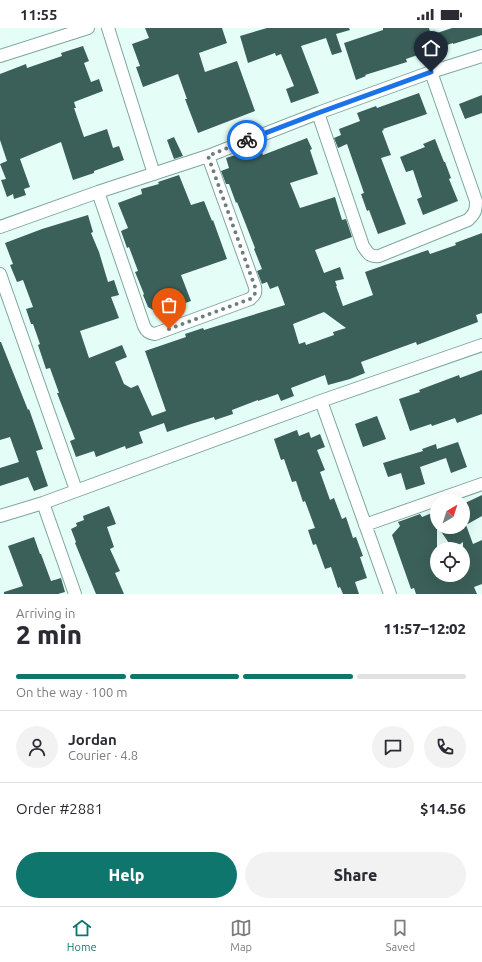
<!DOCTYPE html>
<meta charset="utf-8">
<style>
body{margin:0;font-family:Ubuntu,sans-serif;background:#f2f2f3;color:#2b2b33;height:100vh;display:flex;flex-direction:column;font-size:15px;white-space:nowrap}
*{box-sizing:border-box;margin:0}
p{font-size:13px;color:#7c7c81}
.icon{flex:none;width:22px;height:22px;fill:none;stroke:currentColor;stroke-width:2;stroke-linecap:round;stroke-linejoin:round}
.map{position:relative;height:566px;overflow:hidden}
.side{display:flex;flex-direction:column;background:#fff;flex:1}
.side>*{flex:none}
.needle{width:26px;rotate:38deg}
.buttons{position:absolute;left:430px;top:466px;display:grid;gap:8px}
.buttons a{display:grid;place-items:center;width:40px;height:40px;border-radius:50%;background:#fff;box-shadow:0 4px 16px #0002;font-size:20px}
.pin{position:absolute;display:grid;place-items:center;width:34px;height:34px;color:#fff;margin:-41px -17px;border-radius:50% 50% 50% 0;rotate:-45deg;box-shadow:0 0 4px #0007}
.pin .icon{rotate:45deg}
.courier{position:absolute;display:grid;place-items:center;width:40px;height:40px;margin:-20px;border:3px solid #1a73e8;border-radius:50%;background:#fff;color:#222;box-shadow:0 1px 5px #0007}
.head em{font-style:normal;font-weight:800}
.head div{display:flex;flex-direction:column-reverse}
.head{display:flex;align-items:center;justify-content:space-between;height:68px;padding:0 16px}
h1{font-size:26px;font-weight:800;line-height:30px}
.bar{display:grid;grid-template-columns:repeat(4,1fr);gap:6px 4px;align-content:center;height:48px;padding:0 16px}
.bar i{height:5px;border-radius:3px;background:#e1e1e2}
.bar .on{background:#0f766e}
.bar p{grid-column:span 4}
.line{display:flex;align-items:center;gap:10px;padding:0 16px;border-top:1px solid #e1e1e2}
.line div{flex:1}
.round{display:grid;place-items:center;flex:none;width:42px;height:42px;border-radius:21px;background:#f2f2f3}
.primary-button{display:flex;gap:8px;margin-top:auto;padding:8px 16px}
.primary-button a{flex:1;height:46px;border-radius:24px;background:#0f766e;color:#fff;font-size:16px;font-weight:800;line-height:46px;text-align:center}
.primary-button a+a{background:#f2f2f3;color:#2b2b33}
.status{display:flex;justify-content:space-between;align-items:center;height:28px;padding:0 20px;background:#fff;direction:ltr}
.status svg{height:11px;fill:currentColor}
.tabs{display:flex;justify-content:space-around;align-items:center;height:56px;border-top:1px solid #e1e1e2;background:#fff;font-size:11px;color:#7c7c81}
.tabs a{display:grid;justify-items:center;gap:2px}
.tabs .on{color:#0f766e}
.map>svg:first-child{display:block}
</style>
<div class="status"><b>11:55</b><svg viewBox="0 0 49 12"><path d="M0 12V9h3v3zM5 12V6h3v6zM10 12V3h3v9zM15 12V0h3v12zM26 1h20v11H26zM47 4h2v5h-2z"/></svg></div>
<div class="map">
<svg width="482" height="566" viewBox="0 0 482 566">
<rect width="100%" height="100%" fill="#e4fdf7"/>
<path fill="#3b6059" fill-rule="evenodd" d="M145,0H222L227,15L199,25L205,44L237,33L255,83L198,105L185,71H187L178,46L143,59L136,39L140,38L132,16L149,10Z
M267,0H349L350,2L336,6L342,24L332,27L326,10L301,18L319,65L291,75L286,61L294,58L281,26L276,28L275,25L248,35L240,8Z
M383,0H429L431,7L452,0H482V7L453,16V15L406,31L407,34L365,47L366,48L356,52L344,15L383,2Z
M83,18L89,33L84,35L91,54L99,51L103,63L74,74L76,80H74L84,109L107,101L113,120L119,118L124,132L94,143V145L73,152L61,114L20,131L30,159L24,161L26,167L14,171L13,166L7,169L1,152L6,151L0,136L7,133L0,112V46L26,36L27,40L62,28L61,25Z
M419,65L427,86L383,101L384,102L382,103L391,127L381,130L406,196L378,206L369,182L367,183L361,166L364,165L347,116L338,120L334,110L341,107L339,101L360,93L357,85L376,78L377,80Z
M482,67V85L465,91L459,76Z
M174,109L183,128L174,131L167,112Z
M307,110L312,121L310,122L318,146L290,155L300,180L335,169L342,192L346,191L352,209L315,222L324,245L340,239L344,251L335,253L337,258H336L343,278L373,267L365,244L428,222L430,226L456,217L455,215L482,205V285L476,287L478,294L417,317L416,314L361,334L365,345L350,351L328,357L325,347L291,360L294,368L281,373L278,366L258,373V372L232,382L233,386L215,392L214,389L191,396L167,404L164,395L139,404L143,415L126,421L125,418L96,429L94,423L76,429L70,413L75,411L57,365H59L50,340L46,341L38,317L40,316L33,296H31L26,281L33,279L23,252L17,254L10,237L13,236L5,215L42,201L88,187L93,204L91,205L99,224L108,254L114,252L119,267L111,269L119,290L80,303L89,330L122,317L127,329L115,334L124,356L131,360L138,357L152,388L166,383L145,323L186,309L185,306L203,300L204,302L285,277L278,258L270,261L267,254L262,256L257,243L262,241L254,221L255,220L237,174L236,175L229,156H226L221,143L229,140L226,130L260,119L263,127ZM324,284L346,300L333,304L334,307L306,317L305,314L299,316L293,296Z
M435,111L444,134H445L451,150L449,151L458,173L423,187L417,171L422,169L413,142L406,144L400,129L425,119L423,116Z
M179,147L191,177L204,173L212,193L213,192L227,231L181,247L191,273L158,285L148,279L143,267L144,266L135,244L138,243L129,219L127,220L121,203L128,200L118,175L142,166L141,161L159,156L158,154Z
M0,314H1L28,382L29,381L43,421L36,423L48,458L34,463L28,449L0,458V440L19,434L10,409L0,412Z
M482,342V386L457,395L455,390L432,398L431,396L410,403L399,371L420,364L419,362L459,347L460,350Z
M377,388L386,411L363,419L355,396Z
M297,402L299,408L309,404L311,410L320,406L325,419L317,422L325,442L320,444L330,472L334,470L342,491L346,489L353,510L356,509L363,528L360,529L367,550L355,554L359,566H343L340,559L338,560L331,539L325,541L316,516L313,517L308,502L315,500L305,473L303,474L296,453L292,454L284,431L281,432L274,411Z
M458,414L467,439L451,445L446,430L420,439L425,456L406,462L401,445L388,449L383,435L423,423L422,421L436,416L437,421Z
M482,467V488L466,497L473,516L482,512V556L474,559L477,566H416L414,560L411,561L392,507L400,498L398,494L420,486L422,489L437,483V547H463V514L453,521L438,499H463V476Z
M109,478L116,496L107,499L114,519L110,521L120,543L115,545L124,566H96L75,515L76,514L71,501L77,498L76,495L84,492L83,488Z
M34,509L40,526H41L51,553L61,550L65,564L58,566H4V564L23,558L8,518Z"/>
<g fill="none" stroke-linecap="round" stroke-linejoin="round">
<g stroke="#7ea69d" stroke-width="14">
<path id="street" d="M108,0L154,146
M0,28L88,0
M318,85L363,218C368,225 369,229 379,228L468,192C475,185 476,183 476,173L431,44
M98,164L144,298C147,304 149,305 155,306L250,271C255,267 256,265 255,259L208,128
M0,199L98,164L208,128L318,85L431,44L482,28
M0,246L76,462
M321,373L390,566
M43,475L75,566
M0,488L43,475L321,373L482,317
M365,497L482,456"/>
</g>
<use href="#street" stroke="#fff" stroke-width="12"/>
</g>
<g fill="none" stroke-linecap="round" stroke-linejoin="round">
<path stroke="#6c807b" stroke-width="4" stroke-dasharray="0 7.2" d="M169,301L250,271C255,267 256,265 255,259L208,128L247,112"/>
<path stroke="#1a73e8" stroke-width="5" d="M247,112L318,85L431,44"/>
</g>
</svg>
<div class="buttons">
<a><svg class="needle" viewBox="-14 -14 28 28"><path d="M0-13l5 13h-10z" fill="#e53935"/><path d="M0 13l5-13h-10z" fill="#7c7c81"/></svg></a>
<a><svg class="icon" aria-label="locate" viewBox="0 0 24 24"><circle cx="12" cy="12" r="6"/><path d="M12 2v4M12 18v4M2 12h4M18 12h4"/></svg></a>
</div>
<div class="pin" style="left:169px;top:301px;background:#ea580c"><svg class="icon" aria-label="bag" viewBox="0 0 24 24"><path d="M5 8h14l-1 12H6zM9 8a3 3 0 0 1 6 0"/></svg></div>
<div class="pin" style="left:431px;top:44px;background:#1f2937"><svg class="icon" aria-label="home" viewBox="0 0 24 24"><path d="M3 11l9-7 9 7M6 9v11h12V9"/></svg></div>
<div class="courier" style="left:247px;top:112px"><svg class="icon" aria-label="bike" viewBox="0 0 24 24"><circle cx="6" cy="16" r="4"/><circle cx="18" cy="16" r="4"/><path d="M6 16l4-8h5l3 8M10 8l3 8H6M13 5h3"/></svg></div>
</div>
<section class="side">
<div class="head"><div><h1>2 min</h1><p>Arriving in</p></div><em>11:57–12:02</em></div>
<div class="bar"><i class="on"></i><i class="on"></i><i class="on"></i><i></i><p>On the way · 100 m</p></div>
<div class="line" style="height:72px"><a class="round"><svg class="icon" aria-label="person" viewBox="0 0 24 24"><circle cx="12" cy="8" r="4"/><path d="M4 21q1-7 8-7t8 7"/></svg></a><div><b>Jordan</b><p>Courier · 4.8</p></div><a class="round"><svg class="icon" aria-label="chat" viewBox="0 0 24 24"><path d="M4 5h16v11H9l-5 4z"/></svg></a><a class="round"><svg class="icon" aria-label="phone" viewBox="0 0 24 24"><path d="M5 4h4l2 5-3 2q2 4 5 5l2-3 5 2v4C11 20 4 13 5 4z"/></svg></a></div>
<div class="line" style="height:52px"><div>Order #2881</div><b>$14.56</b></div>
<div class="primary-button"><a>Help</a><a>Share</a></div>
</section>
<nav class="tabs">
<a class="on"><svg class="icon" aria-label="home" viewBox="0 0 24 24"><path d="M3 11l9-7 9 7M6 9v11h12V9"/></svg>Home</a>
<a><svg class="icon" aria-label="map" viewBox="0 0 24 24"><path d="M3 6l6-2 6 2 6-2v14l-6 2-6-2-6 2zM9 4v14M15 6v14"/></svg>Map</a>
<a><svg class="icon" aria-label="saved" viewBox="0 0 24 24"><path d="M7 4h10v16l-5-4-5 4z"/></svg>Saved</a>
</nav>
